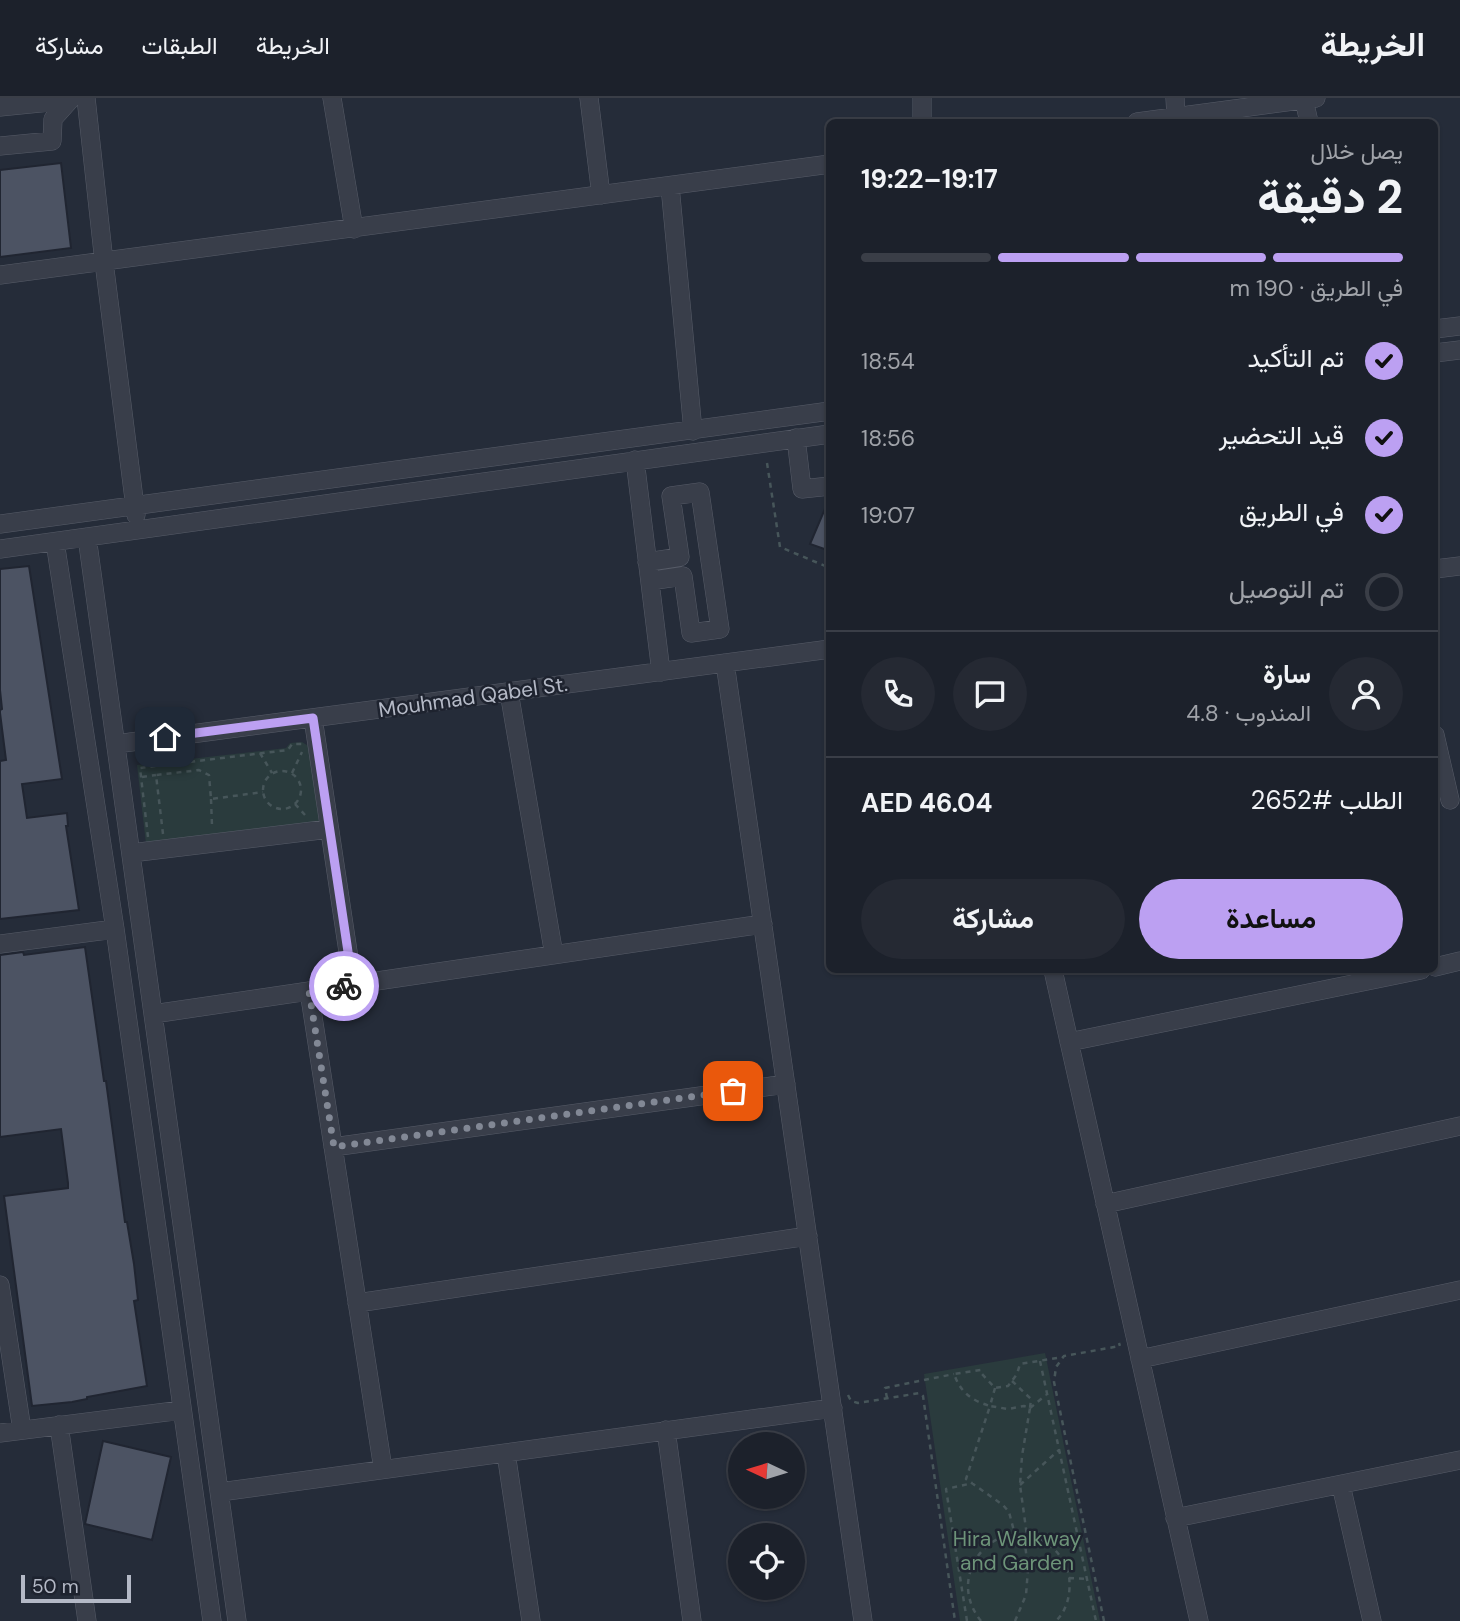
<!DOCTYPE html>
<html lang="ar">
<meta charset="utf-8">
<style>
body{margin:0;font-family:"DM Sans",Vazirmatn,sans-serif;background:#252933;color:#f1f3f6;direction:rtl;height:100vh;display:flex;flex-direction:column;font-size:26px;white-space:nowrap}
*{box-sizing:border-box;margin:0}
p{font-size:23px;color:#a0a3a9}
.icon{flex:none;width:38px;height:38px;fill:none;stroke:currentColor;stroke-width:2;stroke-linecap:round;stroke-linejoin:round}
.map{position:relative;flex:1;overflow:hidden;direction:ltr}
.sheet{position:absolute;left:826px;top:21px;width:612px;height:854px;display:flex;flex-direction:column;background:#1c212b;border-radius:10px;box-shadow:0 2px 5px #0004,0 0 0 2px #3a3e47;direction:rtl}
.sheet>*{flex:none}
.needle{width:46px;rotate:274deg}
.buttons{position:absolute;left:728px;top:1334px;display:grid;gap:14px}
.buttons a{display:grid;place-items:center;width:77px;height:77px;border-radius:50%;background:#1c212b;box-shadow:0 2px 5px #0004,0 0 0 2px #3a3e47;font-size:35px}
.scale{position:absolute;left:21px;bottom:18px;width:110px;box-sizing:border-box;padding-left:7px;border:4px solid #b4b9c6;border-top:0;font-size:19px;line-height:24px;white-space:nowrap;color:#b4b9c6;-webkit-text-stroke:5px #1e232f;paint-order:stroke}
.pin{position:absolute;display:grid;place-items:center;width:60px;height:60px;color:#fff;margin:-30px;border-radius:14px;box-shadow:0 4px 10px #0006}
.courier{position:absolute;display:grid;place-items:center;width:70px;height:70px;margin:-35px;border:5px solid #bca0f2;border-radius:50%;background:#fff;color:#222;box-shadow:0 2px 9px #0007}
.overview em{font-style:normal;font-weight:700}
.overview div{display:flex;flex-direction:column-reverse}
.overview{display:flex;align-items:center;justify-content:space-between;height:119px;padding:0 35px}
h1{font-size:46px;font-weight:700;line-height:52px}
.bar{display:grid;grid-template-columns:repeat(4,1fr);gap:10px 7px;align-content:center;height:84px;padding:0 35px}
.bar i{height:9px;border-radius:5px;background:#3a3e47}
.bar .current{background:#bca0f2}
.bar p{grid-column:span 4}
.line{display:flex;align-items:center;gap:18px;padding:0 35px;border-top:2px solid #3a3e47}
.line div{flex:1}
.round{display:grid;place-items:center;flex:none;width:74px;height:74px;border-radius:37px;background:#252933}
ol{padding:0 35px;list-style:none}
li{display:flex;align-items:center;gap:21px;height:77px}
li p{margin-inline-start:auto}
li .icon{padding:7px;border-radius:50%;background:#bca0f2;color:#111;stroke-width:4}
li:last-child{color:#a0a3a9}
li i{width:38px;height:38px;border:4px solid #3a3e47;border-radius:50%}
.button{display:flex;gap:14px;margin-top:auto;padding:14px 35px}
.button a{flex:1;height:80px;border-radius:42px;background:#bca0f2;color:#111;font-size:28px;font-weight:700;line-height:80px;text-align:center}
.button a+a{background:#252933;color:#f1f3f6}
header{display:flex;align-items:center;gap:42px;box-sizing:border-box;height:98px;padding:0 35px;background:#1c212b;border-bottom:2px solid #3a3e47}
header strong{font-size:33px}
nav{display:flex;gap:38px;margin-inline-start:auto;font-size:24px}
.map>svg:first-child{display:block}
</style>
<header>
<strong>الخريطة</strong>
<nav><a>الخريطة</a><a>الطبقات</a><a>مشاركة</a></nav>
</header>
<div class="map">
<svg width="1460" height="1523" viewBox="0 0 1460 1523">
<rect width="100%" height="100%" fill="#252c39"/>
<path fill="#2a3b3d" d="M302,644L310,649L319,725L146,746L137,667L286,650L290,645Z
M1045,1255L1100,1523H960L924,1276Z"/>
<path fill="#4c5363" stroke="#202531" stroke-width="2" d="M61,65L71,150L0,159V72Z
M830,399V453L810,446Z
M29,468L62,681L22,686L27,720L67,715L68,728H66L79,812L0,821V663L6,662L0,615V612L2,611L0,592V471Z
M85,849L104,983H106L125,1124H127L134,1166L138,1202L134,1203L147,1288L87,1299V1301L72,1304L32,1308L4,1098L68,1090V1085L61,1031L0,1039V857L23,854L24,857Z
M103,1343L171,1359L152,1442L85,1426Z"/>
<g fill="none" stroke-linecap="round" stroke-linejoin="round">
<g stroke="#575c68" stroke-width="19">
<path id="minor" d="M86,0L104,164L136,417
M332,0L354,131
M589,0L601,97
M1175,0L1176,19
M1304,2L1309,24
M0,9L70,2L71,0
M922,24V0
M1137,24L1316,0
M0,48L52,43L53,21L70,2
M670,88L693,333
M0,177L830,66
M1435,231L1460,228
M1435,255L1460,252
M796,340L802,391L830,388
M635,362L661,574
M0,426L830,313
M87,439L237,1523
M55,444L115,831L212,1523
M0,451L830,336
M647,464L680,459L671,398L700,394L720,531L691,535L683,478L650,483
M1435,471L1460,468
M725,565L863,1523
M509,594L554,857
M313,620L353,887
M1435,637L1450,702
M116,646L830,551
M131,755L329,731
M0,846L115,831
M1435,869L1460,863
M1053,872L1199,1523
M309,893L383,1371
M153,916L763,826
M1069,944L1421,872
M333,1049L786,986
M1105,1106L1460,1028
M0,1187L22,1332
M357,1205L808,1138
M1140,1261L1460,1192
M59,1327L87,1523
M666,1332L692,1523
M0,1335L182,1312
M506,1355L531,1523
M1341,1387L1372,1523
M220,1394L833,1310
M1175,1420L1460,1362"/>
</g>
<path stroke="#47565a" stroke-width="2.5" stroke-dasharray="5 5" stroke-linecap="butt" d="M767,365L780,449L830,470
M260,655L272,675
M263 692a19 19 0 1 1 38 0a19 19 0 1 1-38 0Z
M292,675L302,654
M142,679L156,677
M211,701L212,728
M295,706L305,717
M163,736L156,677L199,672L209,677L211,701L263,694
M148,739L140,670L288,652L292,646H302
M1040,1263L1096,1523
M1012,1283L1031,1301L1030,1310
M995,1290L990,1308L1008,1311L1024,1308L1030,1310L1022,1358L1020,1387L1027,1438
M848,1297L851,1303L858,1305L920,1295L923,1298L955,1523
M887,1300L885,1290L954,1276
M1030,1310L1046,1297
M1020,1387L1059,1352
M1069,1480L1087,1481
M967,1523L946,1391L973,1385
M981,1523C940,1472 1005,1407 1053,1450C1061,1458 1067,1467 1069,1478C1071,1494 1068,1511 1056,1523
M1015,1523L1026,1497L1028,1471L1025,1446L1015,1437L1009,1414L1003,1407L966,1381L990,1308C971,1302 961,1295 954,1276L981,1272L982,1276L995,1290L1008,1288L1017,1276L1020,1266L1063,1259
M1104,1523L1054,1284L1056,1269L1064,1258L1120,1248L1119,1245"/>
<use href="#minor" stroke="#393e4a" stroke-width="18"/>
</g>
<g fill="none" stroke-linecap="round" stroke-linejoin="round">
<path stroke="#828895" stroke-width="7" stroke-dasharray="0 12.6" d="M344,888L309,893L334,1049L733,993"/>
<path stroke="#bca0f2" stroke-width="9" d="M165,639L313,620L353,887L344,888"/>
</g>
<g text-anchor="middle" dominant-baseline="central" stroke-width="5" stroke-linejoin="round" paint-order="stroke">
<g font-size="21" fill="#b4b9c6" stroke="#1e232f">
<text transform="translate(473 599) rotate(-8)">Mouhmad Qabel St.</text>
</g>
<g font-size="21" fill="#6d9479" stroke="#1e232f">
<text x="1017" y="1441">Hira Walkway<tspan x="1017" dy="24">and Garden</tspan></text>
</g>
</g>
</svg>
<div class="buttons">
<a><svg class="needle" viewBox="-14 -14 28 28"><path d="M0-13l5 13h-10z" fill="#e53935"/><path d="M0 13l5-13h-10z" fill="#a0a3a9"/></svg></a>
<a><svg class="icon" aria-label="locate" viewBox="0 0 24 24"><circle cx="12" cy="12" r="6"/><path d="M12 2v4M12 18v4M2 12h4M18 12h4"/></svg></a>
</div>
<div class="scale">50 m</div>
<div class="pin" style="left:733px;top:993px;background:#ea580c"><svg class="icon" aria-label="bag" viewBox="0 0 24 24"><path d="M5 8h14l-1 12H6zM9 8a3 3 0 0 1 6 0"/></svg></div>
<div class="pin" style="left:165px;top:639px;background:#1f2937"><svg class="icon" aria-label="home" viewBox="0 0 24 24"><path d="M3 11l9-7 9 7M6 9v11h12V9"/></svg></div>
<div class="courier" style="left:344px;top:888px"><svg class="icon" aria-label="bike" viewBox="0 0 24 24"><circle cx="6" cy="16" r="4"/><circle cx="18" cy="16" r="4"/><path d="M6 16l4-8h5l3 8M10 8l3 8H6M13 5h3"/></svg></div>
<section class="sheet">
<div class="overview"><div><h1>2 دقيقة</h1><p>يصل خلال</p></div><em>19:17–19:22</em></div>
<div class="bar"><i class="current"></i><i class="current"></i><i class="current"></i><i></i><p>في الطريق · 190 m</p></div>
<ol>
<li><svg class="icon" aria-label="check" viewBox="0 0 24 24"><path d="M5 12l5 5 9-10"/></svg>تم التأكيد<p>18:54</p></li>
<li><svg class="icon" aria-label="check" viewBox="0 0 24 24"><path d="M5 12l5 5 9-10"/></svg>قيد التحضير<p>18:56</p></li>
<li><svg class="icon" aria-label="check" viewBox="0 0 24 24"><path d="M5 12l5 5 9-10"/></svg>في الطريق<p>19:07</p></li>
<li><i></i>تم التوصيل</li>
</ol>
<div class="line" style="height:126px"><a class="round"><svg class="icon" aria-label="person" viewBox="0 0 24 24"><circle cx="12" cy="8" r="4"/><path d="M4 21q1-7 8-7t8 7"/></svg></a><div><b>سارة</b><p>المندوب · 4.8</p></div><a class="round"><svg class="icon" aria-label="chat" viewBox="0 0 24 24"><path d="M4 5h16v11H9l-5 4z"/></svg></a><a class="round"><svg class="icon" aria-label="phone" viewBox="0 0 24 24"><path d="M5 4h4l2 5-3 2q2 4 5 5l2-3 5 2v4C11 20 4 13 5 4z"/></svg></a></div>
<div class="line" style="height:91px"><div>الطلب #2652</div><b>AED 46.04</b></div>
<div class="button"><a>مساعدة</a><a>مشاركة</a></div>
</section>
</div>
